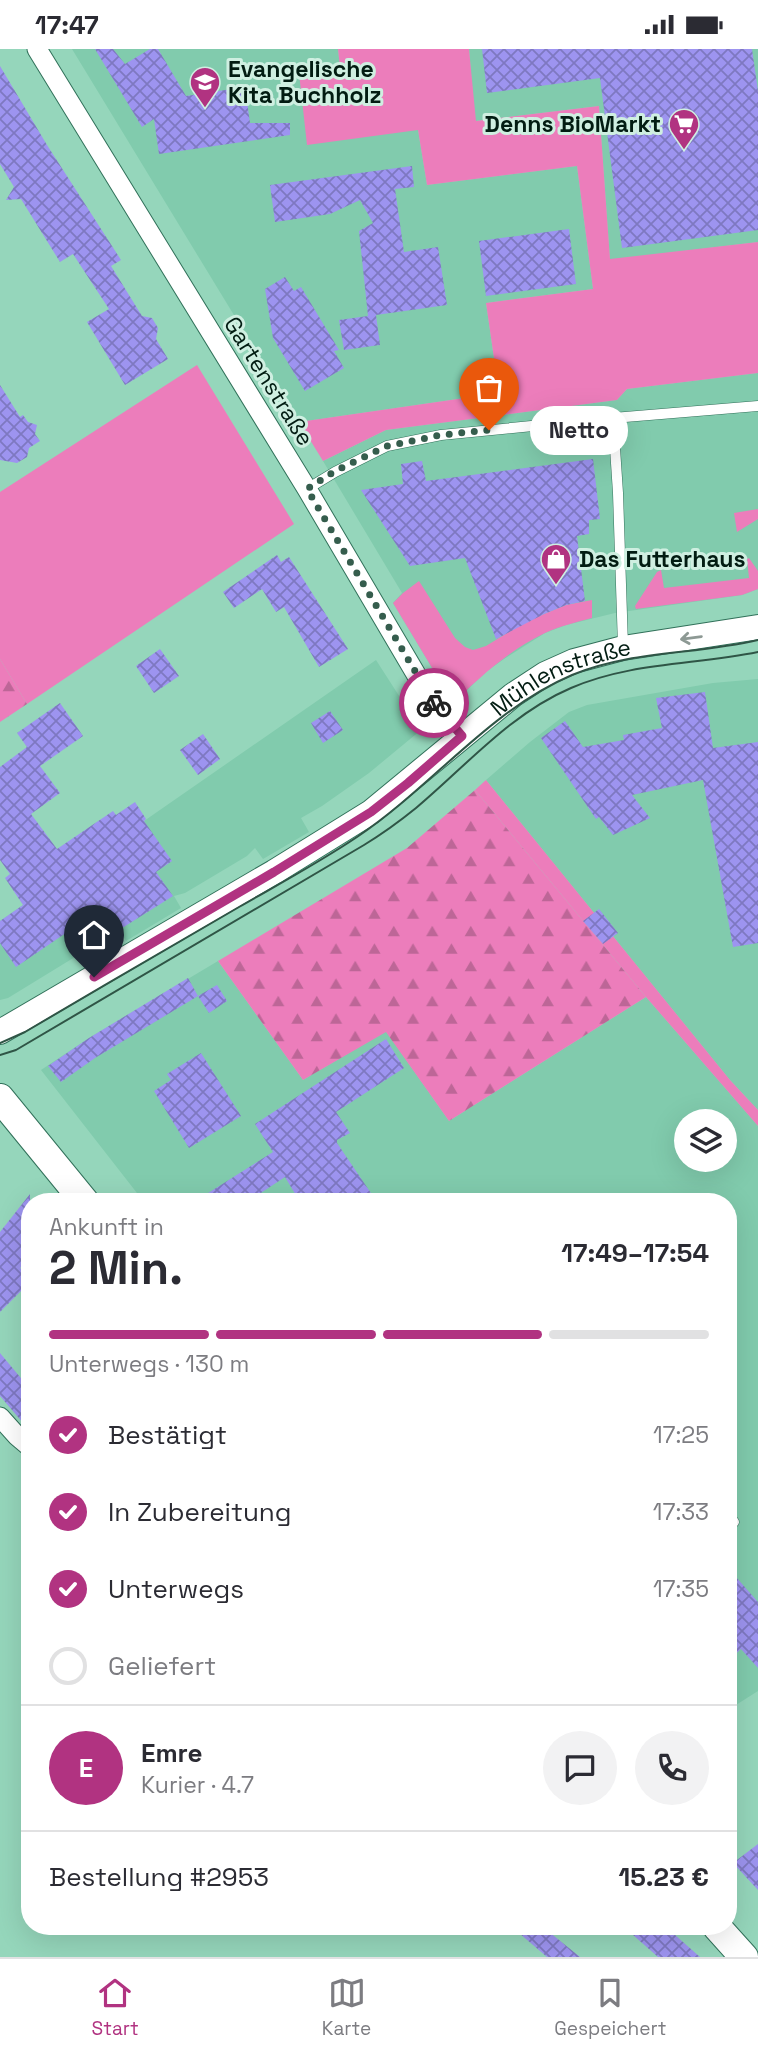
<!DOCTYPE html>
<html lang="de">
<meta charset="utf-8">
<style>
body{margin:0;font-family:"Space Grotesk",sans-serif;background:#f2f2f3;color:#2b2b33;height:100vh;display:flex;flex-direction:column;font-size:26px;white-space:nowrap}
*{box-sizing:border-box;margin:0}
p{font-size:23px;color:#7c7c81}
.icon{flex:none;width:38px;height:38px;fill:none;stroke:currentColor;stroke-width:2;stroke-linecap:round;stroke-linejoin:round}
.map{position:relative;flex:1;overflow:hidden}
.drawer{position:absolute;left:21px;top:1144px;width:716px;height:742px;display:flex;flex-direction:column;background:#fff;border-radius:28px;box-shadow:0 7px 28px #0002}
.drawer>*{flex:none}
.controls{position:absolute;left:674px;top:1060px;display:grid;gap:14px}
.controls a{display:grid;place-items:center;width:63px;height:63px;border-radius:50%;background:#fff;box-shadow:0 7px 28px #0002;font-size:35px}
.pin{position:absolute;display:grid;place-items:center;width:60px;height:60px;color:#fff;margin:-72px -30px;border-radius:50% 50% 50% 0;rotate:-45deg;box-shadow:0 0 7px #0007}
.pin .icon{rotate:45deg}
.courier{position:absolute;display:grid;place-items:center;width:70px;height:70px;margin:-35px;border:5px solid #b13381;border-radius:50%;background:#fff;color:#222;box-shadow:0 2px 9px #0007}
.bubble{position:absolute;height:49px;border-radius:24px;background:#fff;box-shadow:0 7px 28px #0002;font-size:23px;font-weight:600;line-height:49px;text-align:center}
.headline em{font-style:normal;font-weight:600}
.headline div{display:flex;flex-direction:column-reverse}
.headline{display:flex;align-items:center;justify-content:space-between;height:119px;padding:0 28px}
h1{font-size:46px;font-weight:600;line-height:52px}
.bar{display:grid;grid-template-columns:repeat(4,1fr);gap:10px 7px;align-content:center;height:84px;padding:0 28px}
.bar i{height:9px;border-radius:5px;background:#e1e1e2}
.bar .active{background:#b13381}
.bar p{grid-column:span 4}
.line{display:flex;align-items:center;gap:18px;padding:0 28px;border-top:2px solid #e1e1e2}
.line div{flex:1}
.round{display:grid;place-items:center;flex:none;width:74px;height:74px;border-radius:37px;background:#f2f2f3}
ol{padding:0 28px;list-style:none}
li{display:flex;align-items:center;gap:21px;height:77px}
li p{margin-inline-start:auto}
li .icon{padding:7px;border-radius:50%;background:#b13381;color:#fff;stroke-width:4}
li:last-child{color:#7c7c81}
li i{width:38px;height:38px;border:4px solid #e1e1e2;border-radius:50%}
.status{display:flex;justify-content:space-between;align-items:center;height:49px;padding:0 35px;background:#fff;direction:ltr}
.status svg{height:19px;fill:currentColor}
.tabs{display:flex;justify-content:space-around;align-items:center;height:98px;border-top:2px solid #e1e1e2;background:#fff;font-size:19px;color:#7c7c81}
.tabs a{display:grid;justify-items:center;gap:4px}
.tabs .active{color:#b13381}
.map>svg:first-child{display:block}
</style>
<div class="status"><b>17:47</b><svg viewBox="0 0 49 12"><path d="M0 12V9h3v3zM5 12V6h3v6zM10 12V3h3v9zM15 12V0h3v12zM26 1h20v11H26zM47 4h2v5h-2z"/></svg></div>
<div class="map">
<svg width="758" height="1908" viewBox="0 0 758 1908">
<defs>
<pattern id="forest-firs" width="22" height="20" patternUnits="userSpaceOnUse" patternTransform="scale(1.75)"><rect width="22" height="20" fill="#ec7dbb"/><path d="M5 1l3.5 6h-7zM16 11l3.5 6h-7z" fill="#bd6697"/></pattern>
<pattern id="building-cross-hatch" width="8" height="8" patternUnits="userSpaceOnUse" patternTransform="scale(1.75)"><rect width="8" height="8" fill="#9d94f0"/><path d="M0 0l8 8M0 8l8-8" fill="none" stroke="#7e78c1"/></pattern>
</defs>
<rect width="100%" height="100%" fill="#95d6bb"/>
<path fill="#81cbad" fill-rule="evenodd" d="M72,0H338L340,19L418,81L427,136L577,117L593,240L486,254L499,344L299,373Z
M469,0H758V193L610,211L599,57L475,72Z
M758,324V540L742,546L615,564L566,576L545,584L504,610L487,622L450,657L446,653V642L393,554L402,544L323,412L386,381L617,351L627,340Z
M376,611L421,681L369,724L322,757L301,769L309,783L263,810L255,799L247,807L185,844L174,847L181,859L126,892L119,881L8,949L0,951V872Z
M758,630V1061L730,1031L486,731L530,693L569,663L587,656L713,634Z
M218,912L303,1031L386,982L449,1072L646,948L758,1077V1642L728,1661V1153H144L41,1021L89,989ZM686,1073H724V1111H686Z"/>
<path fill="#ec7dbb" d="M338,0H469L476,72L599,57L610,210L758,193V324L627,340L617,351L386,381L323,412L299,373L499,344L486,254L593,240L577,117L427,136L418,81L307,96L299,24L340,19Z
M197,316L294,475L27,655L0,610V443Z
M758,460V470L737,483L734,464Z
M749,509L758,522V540L742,546L636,560L635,557L657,523L661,521L664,539L749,529L747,510Z
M419,532L455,589L465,598L473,601L486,597L522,575L544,565L566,556L592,551V569C577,573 560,577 545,584C509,601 479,629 450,657L446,653V642L393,554L403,544Z
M486,731L730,1031L758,1061V1077L646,948L475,741Z"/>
<path fill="url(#forest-firs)" d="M0,610L27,655L0,673Z
M475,741L646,948L449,1072L386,983L303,1031L218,912L407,799Z"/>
<path fill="url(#building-cross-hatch)" d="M95,0H113L125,15L150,0H158L186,47L245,38L250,74H290V86L159,105L154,70L142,78Z
M482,0H752L758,42V181L622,199L600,29L487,44Z
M0,17L47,96L121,211L111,217L142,267L152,269L158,279L156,290L168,310L125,336L87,273L109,260L73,205L60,213L21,150L6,151L14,138L0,115Z
M412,117L414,138L395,140L404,203L438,198L447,256L376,266L380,296L344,301L339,271L368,267L359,182L373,174L360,151L330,165L275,173L270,136Z
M569,180L576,235L486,247L479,192Z
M285,228L294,242L301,238L339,301L334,302L344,319L305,342L273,289L265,240Z
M0,336L20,368L23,366L28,373L37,376L35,385L40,392L29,399L27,408L17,414L0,411Z
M593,410L600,470L589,471V485L577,487L585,552L566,556L544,565L496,590L465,509L410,517L361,441L403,435L401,415L422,412L426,432Z
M277,506L281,513L289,508L348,600L319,618L284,558L276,563L262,540L234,559L223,543Z
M160,600L179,627L154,644L136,617Z
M705,643L713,699L758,693V894L733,898L703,731L632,746L650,769L613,786L599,768L596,770L541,689L565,672L583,698L624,691L623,686L662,679L656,649Z
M60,654L83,687L40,717L60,744L31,765L57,800L113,762L116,766L135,753L146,770L144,772L172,812L156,823L173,847L119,881L104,858L16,918L0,894V872L23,856L5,829L10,825L0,811V718L27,698L17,684Z
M330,662L343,681L323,694L311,674Z
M203,685L220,710L198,726L180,701Z
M599,860L618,884L603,895L583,872Z
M188,929L198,947L95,1009L61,1033L48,1017L89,989Z
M217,936L227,952L209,964L198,947Z
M386,990L404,1019L336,1063L350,1084L337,1091V1094L377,1153H300L285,1128L247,1153H194L273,1103L255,1075Z
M201,1004L241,1067L189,1099L154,1042L171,1031L167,1025Z
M30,1145V1207L20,1219L30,1227V1233L0,1263V1183Z
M0,1304L30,1340V1382L0,1347Z
M728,1519L758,1553V1619L741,1600L728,1612Z
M758,1795V1841L733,1814Z
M512,1878H543L580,1908H547Z
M624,1878H666L700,1908H658Z"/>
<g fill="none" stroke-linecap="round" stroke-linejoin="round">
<g stroke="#31715a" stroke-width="11">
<path id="service" d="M307,440L335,423L387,397L441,386L613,369
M623,597L618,444L613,369L758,357
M728,1465L734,1473L728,1477"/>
</g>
<g stroke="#31715a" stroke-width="21">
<path id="minor" d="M37,0L307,440L430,649L462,686
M0,1368L17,1387L30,1398"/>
</g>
<g stroke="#31715a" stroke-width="26">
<g id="tertiary">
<path id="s1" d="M0,983L274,823L371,763L513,646L545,625L574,612L623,599L758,578"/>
</g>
</g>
<g stroke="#31715a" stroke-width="30">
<path id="secondary" d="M0,1049L85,1153
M717,1878L744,1908"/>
</g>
<use href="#service" stroke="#fff" stroke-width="10"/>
<use href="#minor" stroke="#fff" stroke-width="19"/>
<use href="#tertiary" stroke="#fff" stroke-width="24"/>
<use href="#secondary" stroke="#fff" stroke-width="28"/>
<path stroke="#2f5546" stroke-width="2" d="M0,994L25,983C96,941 168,899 239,858C279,835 320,813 357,788C432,738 488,662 572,626C632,601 696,606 758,591
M0,1006L16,1001L364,796C382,785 400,772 416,759C466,717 510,665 571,639C631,613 695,616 758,603"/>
</g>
<defs><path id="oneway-shaft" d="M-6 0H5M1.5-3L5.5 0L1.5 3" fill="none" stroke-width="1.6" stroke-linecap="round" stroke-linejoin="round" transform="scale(1.75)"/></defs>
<use stroke="#8d9994" href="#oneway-shaft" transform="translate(691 589) rotate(172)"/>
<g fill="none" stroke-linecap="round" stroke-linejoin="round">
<path stroke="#355d4d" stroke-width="7" stroke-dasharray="0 12.6" d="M434,654L307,440L335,422L387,397L441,386L489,381"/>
<path stroke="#b13381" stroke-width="9" d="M94,928L274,823L371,763L408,734L462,687L434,654"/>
</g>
<defs>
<g id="school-pin" transform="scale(1.575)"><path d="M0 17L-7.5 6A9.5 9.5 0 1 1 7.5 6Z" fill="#b13381" stroke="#cfefe1"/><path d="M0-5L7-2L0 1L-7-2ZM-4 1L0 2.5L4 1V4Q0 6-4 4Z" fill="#fff"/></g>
<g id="supermarket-pin" transform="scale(1.575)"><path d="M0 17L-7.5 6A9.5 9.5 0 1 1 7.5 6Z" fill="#b13381" stroke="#cfefe1"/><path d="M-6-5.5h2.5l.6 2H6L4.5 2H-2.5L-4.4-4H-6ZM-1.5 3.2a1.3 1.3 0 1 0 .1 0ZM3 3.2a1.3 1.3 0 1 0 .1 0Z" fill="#fff"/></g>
<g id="shop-pin" transform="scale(1.575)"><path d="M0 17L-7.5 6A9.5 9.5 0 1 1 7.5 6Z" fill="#b13381" stroke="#cfefe1"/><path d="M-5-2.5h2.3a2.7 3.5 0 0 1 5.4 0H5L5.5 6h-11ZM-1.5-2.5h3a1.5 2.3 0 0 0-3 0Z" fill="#fff"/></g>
</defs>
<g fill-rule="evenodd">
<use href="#school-pin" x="205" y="33"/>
<use href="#supermarket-pin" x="684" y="75"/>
<use href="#shop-pin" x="556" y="510"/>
</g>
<g text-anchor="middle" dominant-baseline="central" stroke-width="6" stroke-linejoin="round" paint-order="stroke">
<g font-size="23" font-weight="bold" fill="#021c12" stroke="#cfefe1" text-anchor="start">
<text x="228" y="20">Evangelische<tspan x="228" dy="26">Kita Buchholz</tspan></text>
<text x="661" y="75" text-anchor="end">Denns BioMarkt</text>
<text x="579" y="510">Das Futterhaus</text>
</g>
<g font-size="23" fill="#021c12" stroke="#cfefe1">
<text transform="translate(269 332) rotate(58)">Gartenstraße</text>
<text stroke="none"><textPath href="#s1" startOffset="667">Mühlenstraße</textPath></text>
</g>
</g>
</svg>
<div class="controls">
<a><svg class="icon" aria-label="layers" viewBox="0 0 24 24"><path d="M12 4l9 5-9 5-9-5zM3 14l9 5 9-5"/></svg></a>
</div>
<div class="pin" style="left:489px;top:381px;background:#ea580c"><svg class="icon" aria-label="bag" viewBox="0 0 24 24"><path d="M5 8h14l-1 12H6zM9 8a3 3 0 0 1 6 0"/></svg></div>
<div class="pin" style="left:94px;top:928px;background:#1f2937"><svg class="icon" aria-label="home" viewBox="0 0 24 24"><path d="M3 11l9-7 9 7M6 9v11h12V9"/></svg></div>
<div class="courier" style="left:434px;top:654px"><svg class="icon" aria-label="bike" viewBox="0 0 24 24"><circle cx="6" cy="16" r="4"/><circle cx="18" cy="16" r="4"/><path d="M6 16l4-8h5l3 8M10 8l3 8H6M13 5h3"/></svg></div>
<div class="bubble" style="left:530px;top:357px;width:98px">Netto</div>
<section class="drawer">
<div class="headline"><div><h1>2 Min.</h1><p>Ankunft in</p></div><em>17:49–17:54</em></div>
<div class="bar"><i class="active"></i><i class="active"></i><i class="active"></i><i></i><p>Unterwegs · 130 m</p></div>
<ol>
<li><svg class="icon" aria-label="check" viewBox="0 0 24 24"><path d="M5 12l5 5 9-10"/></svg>Bestätigt<p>17:25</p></li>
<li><svg class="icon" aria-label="check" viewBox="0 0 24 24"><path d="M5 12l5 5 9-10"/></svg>In Zubereitung<p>17:33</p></li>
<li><svg class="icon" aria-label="check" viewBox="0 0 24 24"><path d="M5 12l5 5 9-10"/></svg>Unterwegs<p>17:35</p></li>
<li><i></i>Geliefert</li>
</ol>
<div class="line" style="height:126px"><b class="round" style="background:#b13381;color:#fff">E</b><div><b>Emre</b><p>Kurier · 4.7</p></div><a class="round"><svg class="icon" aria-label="chat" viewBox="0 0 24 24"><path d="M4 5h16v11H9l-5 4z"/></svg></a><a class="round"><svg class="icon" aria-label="phone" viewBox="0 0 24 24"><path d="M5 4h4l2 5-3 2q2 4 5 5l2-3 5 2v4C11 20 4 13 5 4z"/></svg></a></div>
<div class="line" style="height:91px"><div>Bestellung #2953</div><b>15.23 €</b></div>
</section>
</div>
<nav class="tabs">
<a class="active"><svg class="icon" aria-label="home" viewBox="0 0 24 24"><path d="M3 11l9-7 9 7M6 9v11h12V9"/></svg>Start</a>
<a><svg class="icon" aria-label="map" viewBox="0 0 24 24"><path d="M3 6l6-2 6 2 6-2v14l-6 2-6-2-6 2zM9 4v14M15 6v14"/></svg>Karte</a>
<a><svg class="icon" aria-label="saved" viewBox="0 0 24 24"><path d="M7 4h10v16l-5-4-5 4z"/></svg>Gespeichert</a>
</nav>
